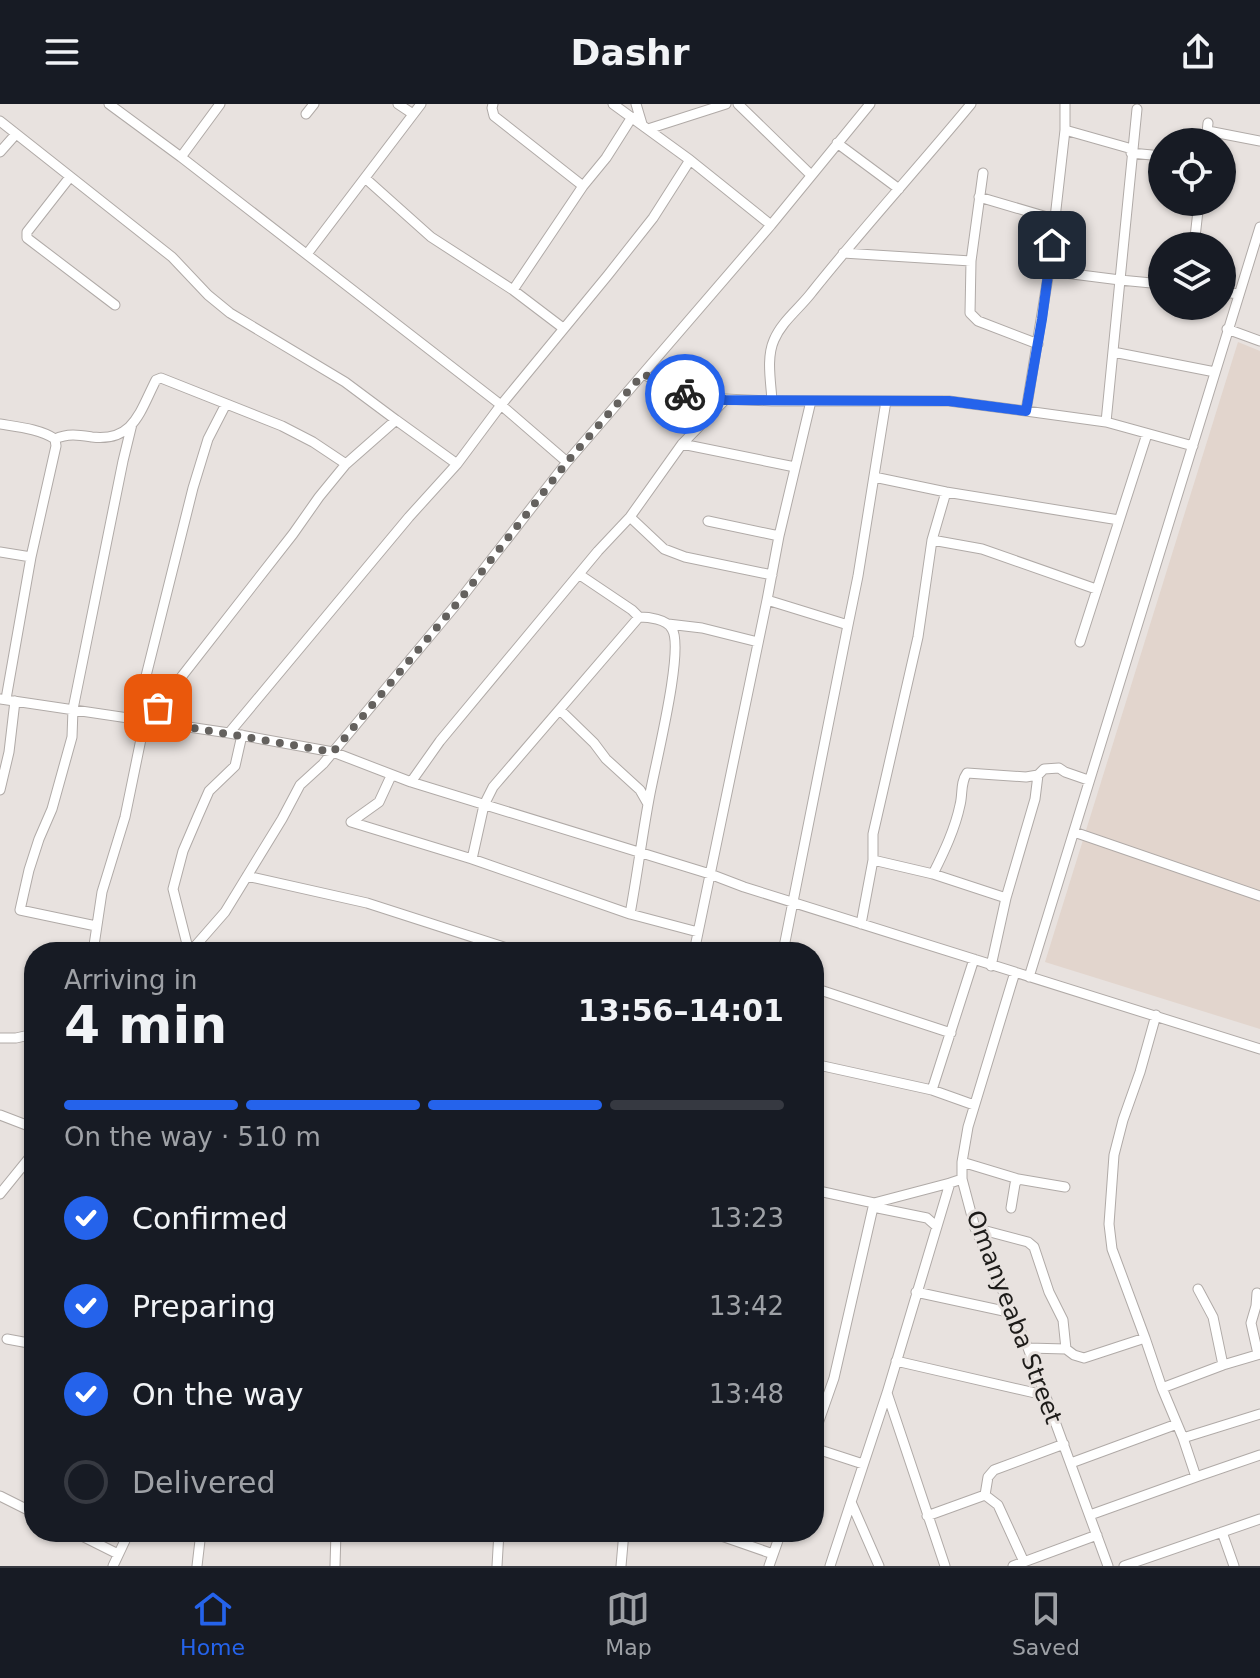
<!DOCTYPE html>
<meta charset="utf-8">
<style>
body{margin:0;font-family:"DejaVu Sans",sans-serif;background:#242831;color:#f1f3f6;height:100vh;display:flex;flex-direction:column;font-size:30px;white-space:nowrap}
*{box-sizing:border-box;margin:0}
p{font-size:26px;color:#9ea1a6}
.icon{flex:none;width:44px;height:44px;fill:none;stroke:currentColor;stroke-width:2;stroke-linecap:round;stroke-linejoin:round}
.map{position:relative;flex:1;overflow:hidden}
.sheet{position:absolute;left:24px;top:838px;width:800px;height:600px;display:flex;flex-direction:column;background:#171b24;border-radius:32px;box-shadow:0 2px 6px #0004}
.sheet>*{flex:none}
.controls{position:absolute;left:1148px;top:24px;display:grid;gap:16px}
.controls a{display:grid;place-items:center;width:88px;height:88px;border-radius:50%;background:#171b24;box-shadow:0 2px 6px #0004;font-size:40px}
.pin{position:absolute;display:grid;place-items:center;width:68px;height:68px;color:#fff;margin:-34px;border-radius:16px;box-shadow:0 4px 12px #0006}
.courier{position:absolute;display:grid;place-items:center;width:80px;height:80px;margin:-40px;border:6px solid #2563eb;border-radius:50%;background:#fff;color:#222;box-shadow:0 2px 10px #0007}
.headline em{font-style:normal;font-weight:700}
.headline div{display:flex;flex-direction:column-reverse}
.headline{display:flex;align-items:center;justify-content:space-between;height:136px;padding:0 40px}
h1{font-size:52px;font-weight:700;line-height:60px}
.bar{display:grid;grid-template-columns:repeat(4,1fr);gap:12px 8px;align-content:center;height:96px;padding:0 40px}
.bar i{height:10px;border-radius:6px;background:#363941}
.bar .active{background:#2563eb}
.bar p{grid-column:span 4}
ol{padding:0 40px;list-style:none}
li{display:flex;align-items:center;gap:24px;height:88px}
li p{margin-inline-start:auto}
li .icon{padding:8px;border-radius:50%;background:#2563eb;color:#fff;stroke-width:4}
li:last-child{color:#9ea1a6}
li i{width:44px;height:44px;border:4px solid #363941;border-radius:50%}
header{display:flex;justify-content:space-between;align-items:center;height:104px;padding:0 40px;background:#171b24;font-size:36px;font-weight:700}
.dock{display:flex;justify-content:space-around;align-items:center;height:112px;border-top:2px solid #363941;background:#171b24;font-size:22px;color:#9ea1a6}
.dock a{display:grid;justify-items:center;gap:4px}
.dock .active{color:#2563eb}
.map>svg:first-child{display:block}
</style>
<header><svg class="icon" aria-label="menu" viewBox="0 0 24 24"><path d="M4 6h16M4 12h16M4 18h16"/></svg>Dashr<svg class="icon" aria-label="share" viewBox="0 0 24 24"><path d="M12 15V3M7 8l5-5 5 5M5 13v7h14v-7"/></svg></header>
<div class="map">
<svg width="1260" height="1462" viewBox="0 0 1260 1462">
<rect width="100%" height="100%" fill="#e8e2df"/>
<path fill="#e2d5cd" d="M1238,238L1260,247V925L1045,858Z"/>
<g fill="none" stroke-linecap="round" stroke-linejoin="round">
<g stroke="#b0aaa7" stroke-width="11">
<path id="minor" d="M109,0L181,53L501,301L567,358
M398,0L413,10
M493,0L492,4L494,12L583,82
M613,0L690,56L771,121
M636,0L642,20
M738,0L811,71
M1065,0V26L1049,167L1026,307L1106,318
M1137,5L1120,176L1162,180
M306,10L314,0
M0,17L172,153L208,191L230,209L345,278L396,316
M648,25L726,0
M1065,26L1132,45
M1208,27L1260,37
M1206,38L1208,19
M837,39L899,85
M0,48L16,30
M1131,49L1162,52
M181,53L220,0
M983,69L971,157L970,209L978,217L1038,240
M70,73L27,128V134L115,201
M365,74L431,133L513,186L563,224
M979,93L1054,115
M1194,142L1199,98
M843,149L971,157
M307,150L421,0
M1049,167L1120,176L1106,318L1193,342
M513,186L583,82L606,54L632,13
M1222,188L1239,190
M1227,225L1260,237
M1113,248L1215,268
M643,270L681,289L703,294L772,297H949L1026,307
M772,297C771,278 766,254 774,236C782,217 800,204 812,188C863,124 919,63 971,0
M0,320C18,323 40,325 55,335C68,329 79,331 92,333C134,338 140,307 156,276L161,274L282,322L313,338L346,360
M682,340L795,363
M874,373L946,388L1119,416
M630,413L664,445L685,453L772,471
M708,417L779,432
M932,436L982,445L1096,485
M0,448L31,453
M580,471L632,506L639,513C648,513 667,515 672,525C685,545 654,665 649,695C642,733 637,772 630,810
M767,496L779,432L811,297
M668,520L702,524L758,538
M848,521L858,472L886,297
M1080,538L1147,330
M0,595L229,629L333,648L411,678L710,770L744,783L1260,945
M6,595L31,453L56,342L55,335
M560,606L594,639L606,655L640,686L648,700
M152,617L161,599L293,430L319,393L346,360L396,316L457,360
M229,629L409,413L457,360L501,301L608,171L653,114L690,56
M411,678L440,637L598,447L630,413L682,340L725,296
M0,686L9,648L15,597
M351,718L472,755L630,810L698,828
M351,718L379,698L391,672
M1074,728L1260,792
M472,755L484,701L493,683L639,513
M873,756L933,770L1006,794
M933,770C944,748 955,725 960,701C963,690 960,679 967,669L1026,673L1038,671L1044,665L1059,664L1065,668L1088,676
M247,772L367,799L519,848
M861,820L873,756V730L918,533L932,436L946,388
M96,822L20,806L29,766L39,735L52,705L72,633L73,605L123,357L132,320
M93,848L102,788L125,713L141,635L144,616L141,601L143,584L193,384L208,335L226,300
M189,848L173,785L183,747L198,712L209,687L235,662L242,631
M190,848L225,808L282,715L300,681L323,660L459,497L567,358L771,121L870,0
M694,848L767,496L848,521L783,848
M991,862L1006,794L1035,695L1038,671
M1015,868L968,1023L962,1058V1075L975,1124L1028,1244L1108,1462
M1029,873L1260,123
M814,884L951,929
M0,934H16L34,930
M814,960L932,986L974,1001
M932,986L974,855
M0,1011L34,1024
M962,1058L1018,1075
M814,1086L874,1099
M0,1090L34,1048
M873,1103L927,1114L936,1122
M1011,1104L1015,1080L1018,1075L1065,1083
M975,1124L1028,1138L1034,1143L1049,1188L1063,1216L1066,1245
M1198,1185L1213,1213L1223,1261
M916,1188L1013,1209
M1257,1189L1256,1202L1251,1219L1258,1250
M1145,1234L1112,1145L1109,1120L1114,1051L1123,1016L1140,968L1156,911
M7,1235L34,1240
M1028,1244L1066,1245L1074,1251L1084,1254L1145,1234L1162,1284
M896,1257L1044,1291
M887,1289L945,1462
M814,1331L834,1274L874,1099L950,1079
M1183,1334L1260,1310
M814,1344L863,1360
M1071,1359L1177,1320
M1196,1373L1260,1351
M985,1391L998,1401L1024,1458
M0,1392L34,1409
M1090,1411L1196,1373L1183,1334L1162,1284L1223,1261L1260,1250
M927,1412L985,1391L988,1373L994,1366L1064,1340
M74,1428L118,1450
M710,1428L773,1450
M1222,1428L1234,1462
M113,1462L129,1428
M197,1462L201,1428
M335,1462L336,1428
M497,1462L499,1428
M621,1462L624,1428
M769,1462L781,1428
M830,1462L851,1398
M879,1462L851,1398L887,1289L950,1079L962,1075
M1013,1462L1097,1431
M1124,1462L1260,1415"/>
</g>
<use href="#minor" stroke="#fff" stroke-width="9"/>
</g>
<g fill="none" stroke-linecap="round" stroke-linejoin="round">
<path stroke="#64615e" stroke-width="8" stroke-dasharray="0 14.4" d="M158,604L152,617L333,648L459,497L567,358L643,270L685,290"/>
<path stroke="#2563eb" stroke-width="10" d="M685,290L725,296L949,297L1026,307L1042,215L1052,141"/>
</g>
<g text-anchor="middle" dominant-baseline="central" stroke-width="6" stroke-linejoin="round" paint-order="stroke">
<g font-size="24" fill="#1d1b19" stroke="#e8e2df">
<text transform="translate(1014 1213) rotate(69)">Omanyeaba Street</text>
</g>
</g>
</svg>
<div class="controls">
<a><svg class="icon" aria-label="locate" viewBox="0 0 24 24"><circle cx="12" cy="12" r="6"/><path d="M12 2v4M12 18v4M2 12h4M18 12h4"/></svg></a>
<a><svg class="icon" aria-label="layers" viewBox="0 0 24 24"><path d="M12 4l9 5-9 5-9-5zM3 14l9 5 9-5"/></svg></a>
</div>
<div class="pin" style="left:158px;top:604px;background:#ea580c"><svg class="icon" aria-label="bag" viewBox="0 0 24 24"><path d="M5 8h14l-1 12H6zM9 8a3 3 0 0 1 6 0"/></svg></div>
<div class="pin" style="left:1052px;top:141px;background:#1f2937"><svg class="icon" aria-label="home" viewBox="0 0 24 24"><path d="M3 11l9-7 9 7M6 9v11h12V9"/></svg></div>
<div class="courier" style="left:685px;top:290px"><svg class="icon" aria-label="bike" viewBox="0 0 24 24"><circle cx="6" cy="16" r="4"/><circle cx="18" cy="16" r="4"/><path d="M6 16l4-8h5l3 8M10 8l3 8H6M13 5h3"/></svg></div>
<section class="sheet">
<div class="headline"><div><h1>4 min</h1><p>Arriving in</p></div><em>13:56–14:01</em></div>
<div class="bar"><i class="active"></i><i class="active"></i><i class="active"></i><i></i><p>On the way · 510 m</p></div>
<ol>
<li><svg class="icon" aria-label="check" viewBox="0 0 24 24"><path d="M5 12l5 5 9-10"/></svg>Confirmed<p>13:23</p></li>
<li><svg class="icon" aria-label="check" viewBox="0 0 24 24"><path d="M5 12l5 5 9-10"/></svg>Preparing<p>13:42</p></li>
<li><svg class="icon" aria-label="check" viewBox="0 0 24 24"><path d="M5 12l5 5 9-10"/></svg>On the way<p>13:48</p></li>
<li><i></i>Delivered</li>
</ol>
</section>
</div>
<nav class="dock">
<a class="active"><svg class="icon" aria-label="home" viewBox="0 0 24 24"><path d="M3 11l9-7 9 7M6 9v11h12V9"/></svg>Home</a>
<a><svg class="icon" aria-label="map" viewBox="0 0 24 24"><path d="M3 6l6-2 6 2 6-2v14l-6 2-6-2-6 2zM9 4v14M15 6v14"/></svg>Map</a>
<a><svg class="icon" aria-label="saved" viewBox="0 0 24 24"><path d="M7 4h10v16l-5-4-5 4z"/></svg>Saved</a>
</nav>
